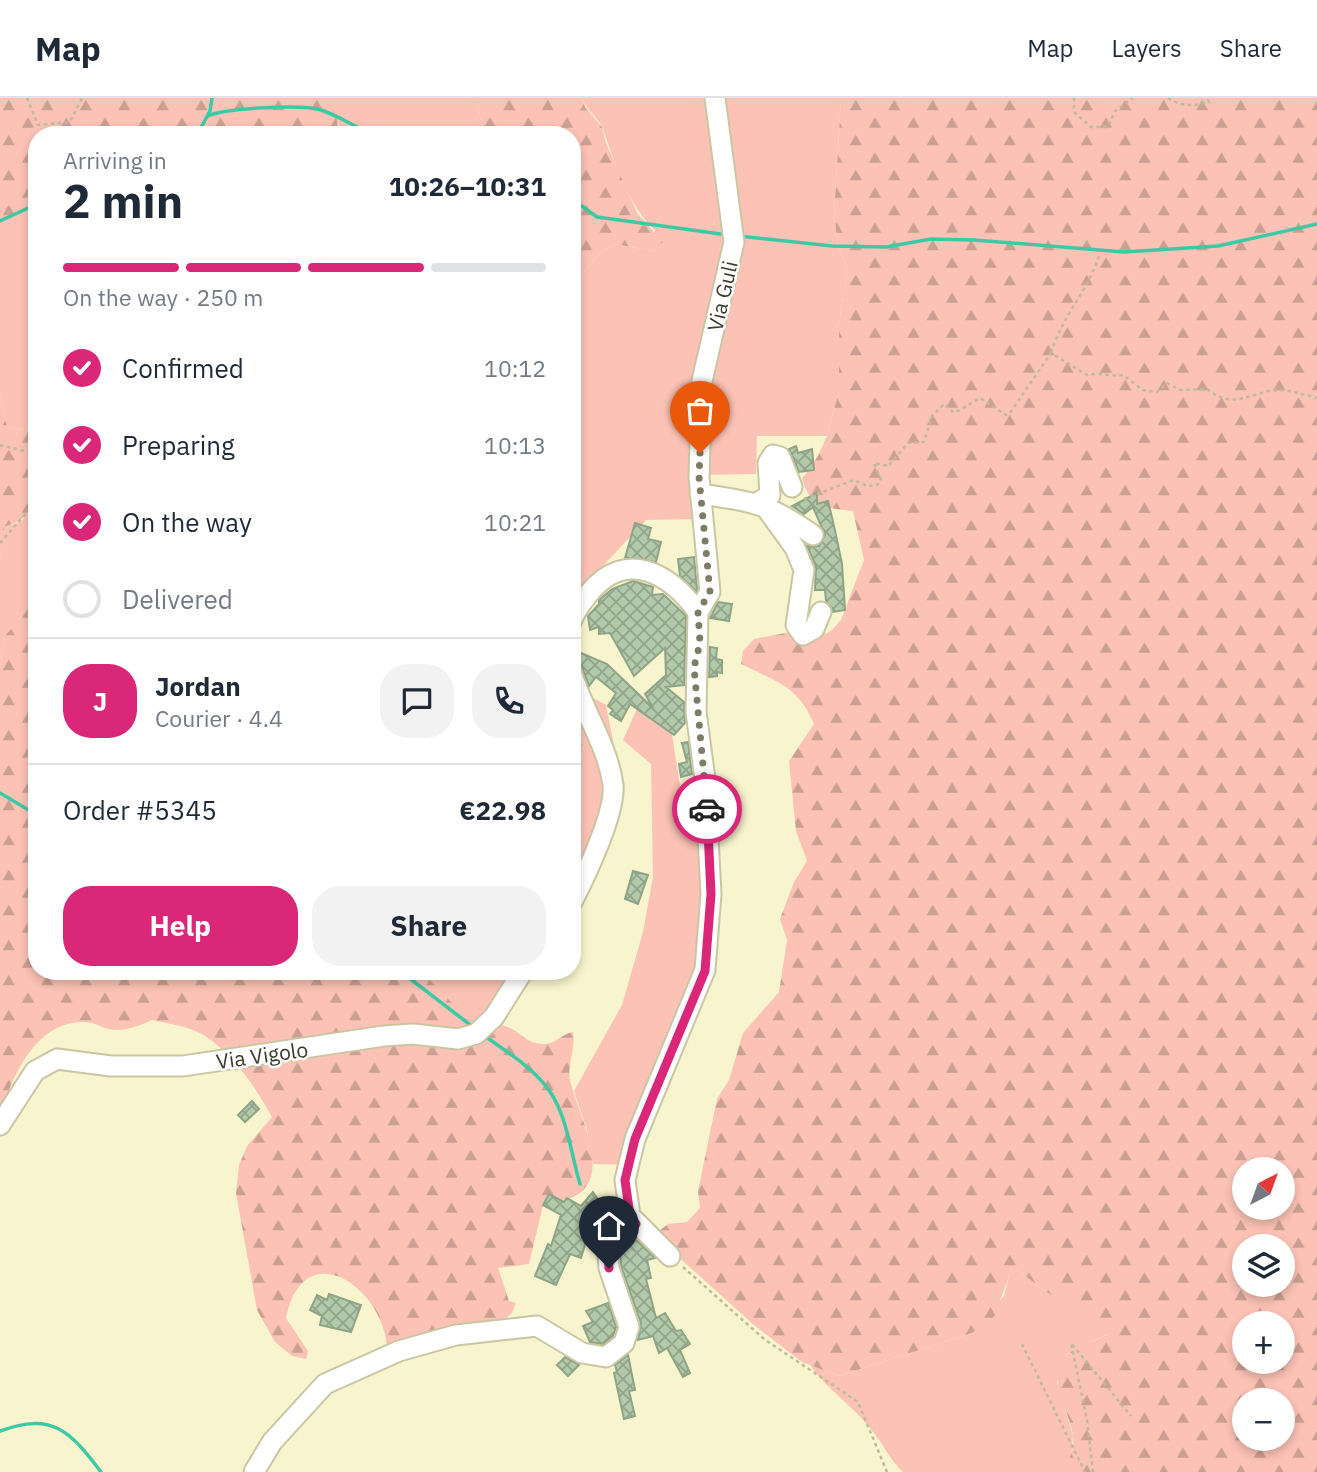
<!DOCTYPE html>
<meta charset="utf-8">
<style>
body{margin:0;font-family:"IBM Plex Sans",sans-serif;background:#f2f2f3;color:#1f2937;height:100vh;display:flex;flex-direction:column;font-size:26px;white-space:nowrap}
*{box-sizing:border-box;margin:0}
p{font-size:23px;color:#747a83}
.icon{flex:none;width:38px;height:38px;fill:none;stroke:currentColor;stroke-width:2;stroke-linecap:round;stroke-linejoin:round}
.map{position:relative;flex:1;overflow:hidden}
.panel{position:absolute;left:28px;top:28px;width:553px;height:854px;display:flex;flex-direction:column;background:#fff;border-radius:28px;box-shadow:0 4px 10px #0003}
.panel>*{flex:none}
.needle{width:46px;rotate:41deg}
.fabs{position:absolute;left:1232px;top:1059px;display:grid;gap:14px}
.fabs a{display:grid;place-items:center;width:63px;height:63px;border-radius:50%;background:#fff;box-shadow:0 4px 10px #0003;font-size:35px}
.pin{position:absolute;display:grid;place-items:center;width:60px;height:60px;color:#fff;margin:-72px -30px;border-radius:50% 50% 50% 0;rotate:-45deg;box-shadow:0 0 7px #0007}
.pin .icon{rotate:45deg}
.courier{position:absolute;display:grid;place-items:center;width:70px;height:70px;margin:-35px;border:5px solid #db2777;border-radius:50%;background:#fff;color:#222;box-shadow:0 2px 9px #0007}
.headline em{font-style:normal;font-weight:800}
.headline div{display:flex;flex-direction:column-reverse}
.headline{display:flex;align-items:center;justify-content:space-between;height:119px;padding:0 35px}
h1{font-size:46px;font-weight:800;line-height:52px}
.bar{display:grid;grid-template-columns:repeat(4,1fr);gap:10px 7px;align-content:center;height:84px;padding:0 35px}
.bar i{height:9px;border-radius:5px;background:#e0e1e3}
.bar .current{background:#db2777}
.bar p{grid-column:span 4}
.line{display:flex;align-items:center;gap:18px;padding:0 35px;border-top:2px solid #e0e1e3}
.line div{flex:1}
.round{display:grid;place-items:center;flex:none;width:74px;height:74px;border-radius:28px;background:#f2f2f3}
ol{padding:0 35px;list-style:none}
li{display:flex;align-items:center;gap:21px;height:77px}
li p{margin-inline-start:auto}
li .icon{padding:7px;border-radius:50%;background:#db2777;color:#fff;stroke-width:4}
li:last-child{color:#747a83}
li i{width:38px;height:38px;border:4px solid #e0e1e3;border-radius:50%}
.primary-button{display:flex;gap:14px;margin-top:auto;padding:14px 35px}
.primary-button a{flex:1;height:80px;border-radius:28px;background:#db2777;color:#fff;font-size:28px;font-weight:800;line-height:80px;text-align:center}
.primary-button a+a{background:#f2f2f3;color:#1f2937}
header{display:flex;align-items:center;gap:42px;box-sizing:border-box;height:98px;padding:0 35px;background:#fff;border-bottom:2px solid #e0e1e3}
header strong{font-size:33px}
nav{display:flex;gap:38px;margin-inline-start:auto;font-size:24px}
.map>svg:first-child{display:block}
</style>
<header>
<strong>Map</strong>
<nav><a>Map</a><a>Layers</a><a>Share</a></nav>
</header>
<div class="map">
<svg width="1317" height="1374" viewBox="0 0 1317 1374">
<defs>
<pattern id="forest-firs" width="22" height="20" patternUnits="userSpaceOnUse" patternTransform="scale(1.75)"><rect width="22" height="20" fill="#fbc2b5"/><path d="M5 1l3.5 6h-7zM16 11l3.5 6h-7z" fill="#cc9f93"/></pattern>
<pattern id="building-cross-hatch" width="8" height="8" patternUnits="userSpaceOnUse" patternTransform="scale(1.75)"><rect width="8" height="8" fill="#b2c9aa"/><path d="M0 0l8 8M0 8l8-8" fill="none" stroke="#92a48b"/></pattern>
</defs>
<rect width="100%" height="100%" fill="#f8f4ce"/>
<path fill="#fbc2b5" d="M326,0H476L484,37H337Z
M582,0H841L834,117L838,148L847,171L839,226V293L827,338H757L756,376L700,377V421L646,422L572,501V188L601,154L615,146L653,153L655,132C628,107 615,66 603,31C599,20 586,12 582,0Z
M19,114L37,121V327L17,332L7,329L0,297V124Z
M37,394V500L5,538L0,569V460L4,449V429L22,423L32,407V397Z
M572,589L606,607L616,658L591,765L572,815Z
M640,604L671,630L682,701L709,702L703,884L632,1067L593,1066L587,1032L574,993L622,907L643,834L653,779L651,666L623,642Z
M421,873H522L497,927L455,921Z
M1018,1172L1043,1192L1112,1234L1068,1255L1057,1284L1073,1338L1071,1359L1064,1374H903C890,1362 885,1349 874,1335C855,1309 828,1293 810,1267L839,1278L972,1235L1004,1198L1009,1178Z"/>
<path fill="url(#forest-firs)" fill-rule="evenodd" d="M0,0H326L337,20V36L37,37V121L19,114L0,124Z
M476,0H582L585,9L602,29L606,45L637,115L663,144L653,153L615,146L601,154L572,188V37H484Z
M841,0H1317V1374H1064C1068,1362 1075,1352 1073,1338C1070,1312 1043,1279 1068,1256C1079,1246 1099,1243 1111,1234L1043,1192L1018,1172L1009,1178L994,1219L972,1235L839,1278L802,1264L754,1227L654,1137L668,1126L687,1124L700,1110L698,1093L717,1001L729,982L743,935L779,894L787,842L780,821L794,784L807,763L796,733L789,663L814,626C798,588 777,584 741,566L743,553L754,541L796,533L818,539L831,533L841,522L864,462L853,413C823,409 813,412 802,381L818,358L827,338L839,293V226L847,171L838,148L834,117ZM1244,1071H1283V1110H1244ZM1244,1148H1283V1186H1244ZM1244,1225H1283V1264H1244ZM1244,1302H1283V1340H1244Z
M0,297L7,329L17,332L37,327V394L32,397C31,419 23,422 4,429V449L0,460Z
M37,500V873H421L455,908V921C471,922 495,923 510,930C522,936 529,947 544,946C556,946 561,936 573,934C576,950 567,966 570,982C576,1013 617,1081 571,1100C563,1103 551,1102 544,1103L529,1166L498,1170L509,1203L516,1205L512,1215L500,1226L387,1250C384,1190 304,1134 286,1220L308,1253L306,1261L292,1258L275,1244L257,1212L236,1095L239,1067L247,1048L272,1019C256,990 234,957 205,938C189,928 169,926 152,922C136,929 123,935 105,930C99,928 92,924 85,924C36,922 12,979 0,1017V569L5,538Z"/>
<g fill="none" stroke-linecap="round" stroke-linejoin="round">
<path stroke="#3ec9a5" stroke-width="3.5" d="M208,18C225,10 303,6 321,12C340,18 357,31 376,37
M197,37L210,13L212,0
M572,101L597,119L728,137
M0,123L37,106
M739,138L832,148L886,149L931,141L974,142L1124,154L1218,148L1317,126
M0,695L37,717
M400,873L473,929
M485,938C505,953 529,967 545,987C567,1013 570,1053 580,1086
M0,1333C53,1314 70,1333 101,1374"/>
</g>
<path fill="url(#building-cross-hatch)" stroke="#8ea486" stroke-width="2" d="M796,348L798,355L812,351L814,372L799,374L789,351Z
M817,395V406L828,403L834,428L842,466L845,512L833,514L826,503L825,492H815L816,468L807,448H819L825,437L813,409L804,416L792,408Z
M635,425L651,430L648,441L661,444L656,464L625,460Z
M694,459L697,491L696,493L680,478L678,461Z
M633,483L653,489L652,497L663,496L686,518L684,587L666,589L684,604L685,625L674,637L630,606L621,623L610,616L613,612L608,608L616,595L596,579L589,588L581,567L572,564V551L607,566L653,610L645,596L666,577L665,550L634,578L610,535L599,536V529L590,532L588,518L599,506V502L612,491Z
M718,504L732,506L729,523L710,520Z
M710,549L717,550L716,561L722,562V575L717,574V578L709,579Z
M688,644L692,676L681,679L679,666L687,664L682,645Z
M633,773L648,777L638,806L625,801Z
M252,1003L259,1011L245,1024L238,1017Z
M593,1094L601,1106L616,1108L619,1122H592L595,1140H587L581,1160L570,1156L556,1187L535,1178L548,1146L551,1148L561,1117L543,1107L549,1096L564,1104L567,1100L581,1108Z
M635,1141L655,1160L647,1162L651,1180L646,1181L656,1220L665,1215L676,1233L681,1232L690,1246L680,1252L690,1275L683,1279L667,1250L659,1255L653,1238L638,1242L641,1225L621,1168L620,1149Z
M329,1196L361,1207L351,1234L320,1227L322,1218L310,1212L317,1197L327,1202Z
M608,1205L616,1229L613,1238L603,1246L590,1244L583,1228L593,1224L586,1213Z
M628,1257L635,1292L629,1293L635,1318L624,1321L614,1275L617,1274L615,1267Z
M565,1259L579,1267L568,1278L557,1267Z"/>
<g fill="none" stroke-linecap="round" stroke-linejoin="round">
<g stroke="#cac6a2" stroke-width="23">
<path id="minor" d="M700,396C755,404 767,405 813,437
M757,405L770,397L768,365L773,357L780,359L792,389
M764,407L795,450L804,472L796,527L803,537L814,531L821,514
M698,514L710,494L699,379L702,283L734,144L715,0
M572,522C576,511 582,504 590,494C627,450 670,476 698,514L696,614L705,681L711,796L705,872L635,1041L625,1082L630,1118L670,1158
M572,576C583,613 608,648 613,687C616,714 585,779 572,804
M0,1027L35,973L57,961L111,968H183L384,938L413,936L458,941L476,936L494,919L523,873
M254,1374L272,1344L325,1286L399,1253L456,1237L537,1228L582,1255L606,1259L624,1245L629,1229L609,1170L607,1142L637,1126"/>
</g>
<path stroke="#bebb9c" stroke-width="2.5" stroke-dasharray="3.5 3.5" stroke-linecap="butt" d="M27,0L38,27L70,24L82,0
M1074,0V14L1091,29H1108L1115,13L1133,0
M1168,0C1183,9 1193,8 1209,4L1207,0
M1051,255C1062,218 1088,193 1099,158
M0,347L37,356
M804,401L854,382L867,388L877,387L881,382L874,365L888,368L908,345L924,344L932,318L944,306L954,315L980,300L1006,317L1010,315L1051,255L1087,277C1100,274 1110,279 1123,277L1143,292L1157,294L1167,285L1181,292L1207,291C1235,313 1249,294 1277,292C1290,292 1305,297 1317,300
M0,445L37,403
M572,650L585,645
M683,1169L764,1241L858,1304L887,1374
M1022,1246L1085,1374
M1093,1374L1087,1322L1071,1245L1131,1318"/>
<use href="#minor" stroke="#fff" stroke-width="19"/>
</g>
<g fill="none" stroke-linecap="round" stroke-linejoin="round">
<path stroke="#7e7c65" stroke-width="7" stroke-dasharray="0 12.6" d="M700,355L699,379L710,494L698,514L700,545L694,569L707,711"/>
<path stroke="#db2777" stroke-width="9" d="M609,1170L607,1142L636,1126L630,1118L625,1082L635,1041L705,873L711,796L707,711"/>
</g>
<g text-anchor="middle" dominant-baseline="central" stroke-width="5" stroke-linejoin="round" paint-order="stroke">
<g font-size="21" fill="#3c3b2c" stroke="#fff">
<text transform="translate(722 198) rotate(-77)">Via Guli</text>
<text transform="translate(262 957) rotate(-8)">Via Vigolo</text>
</g>
</g>
</svg>
<div class="fabs">
<a><svg class="needle" viewBox="-14 -14 28 28"><path d="M0-13l5 13h-10z" fill="#e53935"/><path d="M0 13l5-13h-10z" fill="#747a83"/></svg></a>
<a><svg class="icon" aria-label="layers" viewBox="0 0 24 24"><path d="M12 4l9 5-9 5-9-5zM3 14l9 5 9-5"/></svg></a>
<a>+</a>
<a>−</a>
</div>
<div class="pin" style="left:700px;top:355px;background:#ea580c"><svg class="icon" aria-label="bag" viewBox="0 0 24 24"><path d="M5 8h14l-1 12H6zM9 8a3 3 0 0 1 6 0"/></svg></div>
<div class="pin" style="left:609px;top:1170px;background:#1f2937"><svg class="icon" aria-label="home" viewBox="0 0 24 24"><path d="M3 11l9-7 9 7M6 9v11h12V9"/></svg></div>
<div class="courier" style="left:707px;top:711px"><svg class="icon" aria-label="car" viewBox="0 0 24 24"><path d="M5 17H2v-5l4-1 3-4h7l3 4 3 1v5h-3M9 17h6M6 11h13"/><circle cx="7" cy="17" r="2"/><circle cx="17" cy="17" r="2"/></svg></div>
<section class="panel">
<div class="headline"><div><h1>2 min</h1><p>Arriving in</p></div><em>10:26–10:31</em></div>
<div class="bar"><i class="current"></i><i class="current"></i><i class="current"></i><i></i><p>On the way · 250 m</p></div>
<ol>
<li><svg class="icon" aria-label="check" viewBox="0 0 24 24"><path d="M5 12l5 5 9-10"/></svg>Confirmed<p>10:12</p></li>
<li><svg class="icon" aria-label="check" viewBox="0 0 24 24"><path d="M5 12l5 5 9-10"/></svg>Preparing<p>10:13</p></li>
<li><svg class="icon" aria-label="check" viewBox="0 0 24 24"><path d="M5 12l5 5 9-10"/></svg>On the way<p>10:21</p></li>
<li><i></i>Delivered</li>
</ol>
<div class="line" style="height:126px"><b class="round" style="background:#db2777;color:#fff">J</b><div><b>Jordan</b><p>Courier · 4.4</p></div><a class="round"><svg class="icon" aria-label="chat" viewBox="0 0 24 24"><path d="M4 5h16v11H9l-5 4z"/></svg></a><a class="round"><svg class="icon" aria-label="phone" viewBox="0 0 24 24"><path d="M5 4h4l2 5-3 2q2 4 5 5l2-3 5 2v4C11 20 4 13 5 4z"/></svg></a></div>
<div class="line" style="height:91px"><div>Order #5345</div><b>€22.98</b></div>
<div class="primary-button"><a>Help</a><a>Share</a></div>
</section>
</div>
